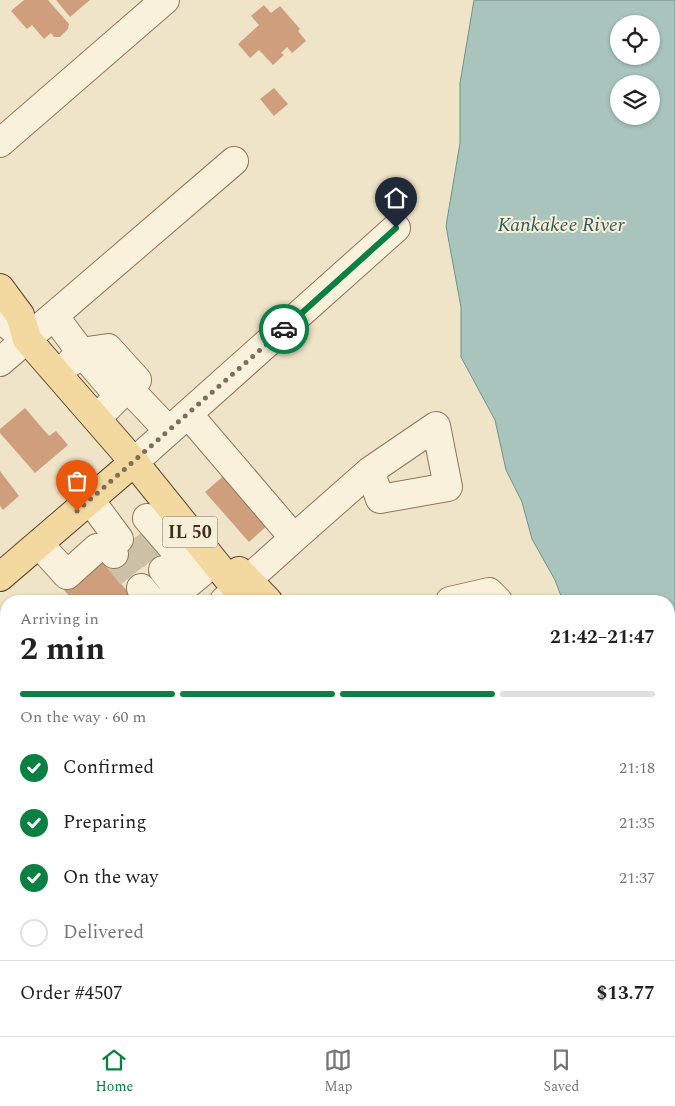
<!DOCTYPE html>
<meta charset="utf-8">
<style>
body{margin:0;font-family:Spectral,serif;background:#f6f6f6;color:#222;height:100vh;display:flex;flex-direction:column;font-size:19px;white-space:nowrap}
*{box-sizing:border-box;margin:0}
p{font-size:16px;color:#767676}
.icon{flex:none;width:28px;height:28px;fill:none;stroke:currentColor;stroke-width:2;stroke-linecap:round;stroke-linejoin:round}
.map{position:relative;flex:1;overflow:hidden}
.drawer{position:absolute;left:0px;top:595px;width:675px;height:441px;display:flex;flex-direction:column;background:#fff;border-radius:20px 20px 0 0;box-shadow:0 1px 4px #0004}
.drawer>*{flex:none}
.buttons{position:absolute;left:610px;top:15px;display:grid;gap:10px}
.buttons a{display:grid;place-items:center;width:50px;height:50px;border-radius:50%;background:#fff;box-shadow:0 1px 4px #0004;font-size:25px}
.pin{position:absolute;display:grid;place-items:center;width:42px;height:42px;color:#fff;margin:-51px -21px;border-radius:50% 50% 50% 0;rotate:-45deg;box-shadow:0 0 5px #0007}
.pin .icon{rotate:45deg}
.courier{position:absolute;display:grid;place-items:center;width:50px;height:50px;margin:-25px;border:4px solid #0b8043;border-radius:50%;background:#fff;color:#222;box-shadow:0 1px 6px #0007}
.head em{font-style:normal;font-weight:700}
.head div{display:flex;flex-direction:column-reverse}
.head{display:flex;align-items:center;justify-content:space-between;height:85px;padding:0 20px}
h1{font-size:32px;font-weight:700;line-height:38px}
.bar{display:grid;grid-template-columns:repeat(4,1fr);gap:8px 5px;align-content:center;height:60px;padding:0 20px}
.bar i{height:6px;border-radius:4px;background:#e0e0e0}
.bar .on{background:#0b8043}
.bar p{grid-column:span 4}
.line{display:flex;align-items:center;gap:12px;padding:0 20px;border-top:1px solid #e0e0e0}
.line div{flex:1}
ol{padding:0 20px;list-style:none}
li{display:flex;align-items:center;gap:15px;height:55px}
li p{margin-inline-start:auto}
li .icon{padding:5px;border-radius:50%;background:#0b8043;color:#fff;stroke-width:4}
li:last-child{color:#767676}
li i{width:28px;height:28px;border:2px solid #e0e0e0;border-radius:50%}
.tabs{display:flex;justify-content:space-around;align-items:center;height:70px;border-top:1px solid #e0e0e0;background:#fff;font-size:14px;color:#767676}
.tabs a{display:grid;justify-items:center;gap:2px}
.tabs .on{color:#0b8043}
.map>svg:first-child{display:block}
</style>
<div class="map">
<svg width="675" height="1036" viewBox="0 0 675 1036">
<rect width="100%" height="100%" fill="#f0e4c8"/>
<path fill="#c9cf9b" d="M234,1030H297L302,1036H227Z"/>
<path fill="#a9c4bc" stroke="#6f938a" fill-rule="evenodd" d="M474,0H675V949L669,937V601H563L555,580L532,539L522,502L506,470L495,420L461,357V307L446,226L460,143V83ZM619,24H651V56H619ZM619,84H651V116H619Z"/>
<path fill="#cf9f7d" d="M24,0H48L69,24L68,29L60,37H54L51,33L44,39L32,25L27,29L11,11Z
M56,0H90L70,17Z
M264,5L271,13L280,6L300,29L298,31L306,41L292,53L287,47L281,53L284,55L273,65L259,50L250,58L238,44L259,25L251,16Z
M274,88L288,104L274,116L260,99Z
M25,408L49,436L56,431L68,445L35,473L0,433V429Z
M0,471L19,496L3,510L0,506Z
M226,474L269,524L249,542L205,492Z
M99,558L136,601H74L63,589Z
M6,639V652L0,645Z
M0,666L6,673V696L2,692L0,694Z
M0,942L6,950L0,957Z
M45,1030H78L80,1033L77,1036H50Z
M166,1030H189L182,1036L176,1034L171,1036Z
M351,1030H382L387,1036H356Z"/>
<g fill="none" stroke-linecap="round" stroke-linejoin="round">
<path stroke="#ccc0a6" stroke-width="28" stroke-dasharray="28 14" stroke-linecap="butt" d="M136,537L163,570
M114,554L141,588"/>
<g stroke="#8d765c" stroke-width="30">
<path id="minor" d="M0,143L165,0
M54,316L81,352L108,348L137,380L119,396
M0,319L27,339
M0,362L234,161
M71,362L81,352L119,396L106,409
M128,388L169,431
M188,414L294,538L224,601
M134,462L396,228
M90,500L119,539L109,548L114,554
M147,518L197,576
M294,538L370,471L436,426L448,487L380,499L370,471
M39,544L67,575L97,548H109
M163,570L180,591
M141,588L152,601
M167,601L212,564
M450,601L489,592L498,601
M0,794L6,789
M0,879L6,886
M0,1004L6,999
M131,1030L136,1036
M218,1036L225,1030
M462,1036L468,1030"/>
</g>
<g stroke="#5b4430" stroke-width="30">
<path id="major" d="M0,288L20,315L27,339L134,462L246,601
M239,571L268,601
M0,577L134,462
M669,853L675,848
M606,1030L611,1036
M657,1030L663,1036"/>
</g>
<use href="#minor" stroke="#faf1dc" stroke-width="28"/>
<use href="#major" stroke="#f3d9a0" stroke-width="28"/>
</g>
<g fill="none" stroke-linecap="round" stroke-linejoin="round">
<path stroke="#7c6e5b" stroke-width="5" stroke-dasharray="0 9" d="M77,511L284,329"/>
<path stroke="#0b8043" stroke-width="6" d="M284,329L396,228"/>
</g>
<g text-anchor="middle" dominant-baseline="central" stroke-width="4" stroke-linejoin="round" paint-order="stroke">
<rect fill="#f7eed8" stroke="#756857" stroke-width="1" x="162.5" y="516.5" width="55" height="31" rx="4"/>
<g font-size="18" font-weight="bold" fill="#3d2e20">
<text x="190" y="532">IL 50</text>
</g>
<g font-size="20" font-style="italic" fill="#2f5d5a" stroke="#f7eed8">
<text x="561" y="225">Kankakee River</text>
</g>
</g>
</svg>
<div class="buttons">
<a><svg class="icon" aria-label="locate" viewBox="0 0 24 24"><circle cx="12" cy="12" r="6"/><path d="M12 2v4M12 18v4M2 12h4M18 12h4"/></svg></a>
<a><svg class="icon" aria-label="layers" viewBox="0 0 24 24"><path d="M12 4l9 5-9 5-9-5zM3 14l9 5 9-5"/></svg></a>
</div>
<div class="pin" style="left:77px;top:511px;background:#ea580c"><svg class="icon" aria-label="bag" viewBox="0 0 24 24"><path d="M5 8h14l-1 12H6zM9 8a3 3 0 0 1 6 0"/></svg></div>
<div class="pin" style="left:396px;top:228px;background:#1f2937"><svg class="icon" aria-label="home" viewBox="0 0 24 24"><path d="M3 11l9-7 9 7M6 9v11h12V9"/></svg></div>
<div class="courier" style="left:284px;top:329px"><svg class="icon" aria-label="car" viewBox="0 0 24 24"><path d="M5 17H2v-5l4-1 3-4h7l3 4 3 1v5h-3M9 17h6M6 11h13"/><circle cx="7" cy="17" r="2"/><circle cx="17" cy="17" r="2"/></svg></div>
<section class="drawer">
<div class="head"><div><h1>2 min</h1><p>Arriving in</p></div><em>21:42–21:47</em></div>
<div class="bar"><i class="on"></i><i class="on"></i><i class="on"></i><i></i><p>On the way · 60 m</p></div>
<ol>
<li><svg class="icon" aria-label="check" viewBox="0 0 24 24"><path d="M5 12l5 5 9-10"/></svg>Confirmed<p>21:18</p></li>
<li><svg class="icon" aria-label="check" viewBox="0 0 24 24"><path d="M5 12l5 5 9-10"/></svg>Preparing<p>21:35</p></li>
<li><svg class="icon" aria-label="check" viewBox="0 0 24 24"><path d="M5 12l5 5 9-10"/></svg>On the way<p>21:37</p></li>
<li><i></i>Delivered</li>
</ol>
<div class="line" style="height:65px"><div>Order #4507</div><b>$13.77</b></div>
</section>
</div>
<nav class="tabs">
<a class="on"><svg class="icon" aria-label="home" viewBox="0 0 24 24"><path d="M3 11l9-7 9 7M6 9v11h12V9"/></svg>Home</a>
<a><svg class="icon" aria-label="map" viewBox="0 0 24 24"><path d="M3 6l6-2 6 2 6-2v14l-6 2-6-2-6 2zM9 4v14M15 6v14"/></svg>Map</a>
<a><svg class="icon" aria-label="saved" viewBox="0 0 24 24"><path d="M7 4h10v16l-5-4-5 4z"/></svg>Saved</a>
</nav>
